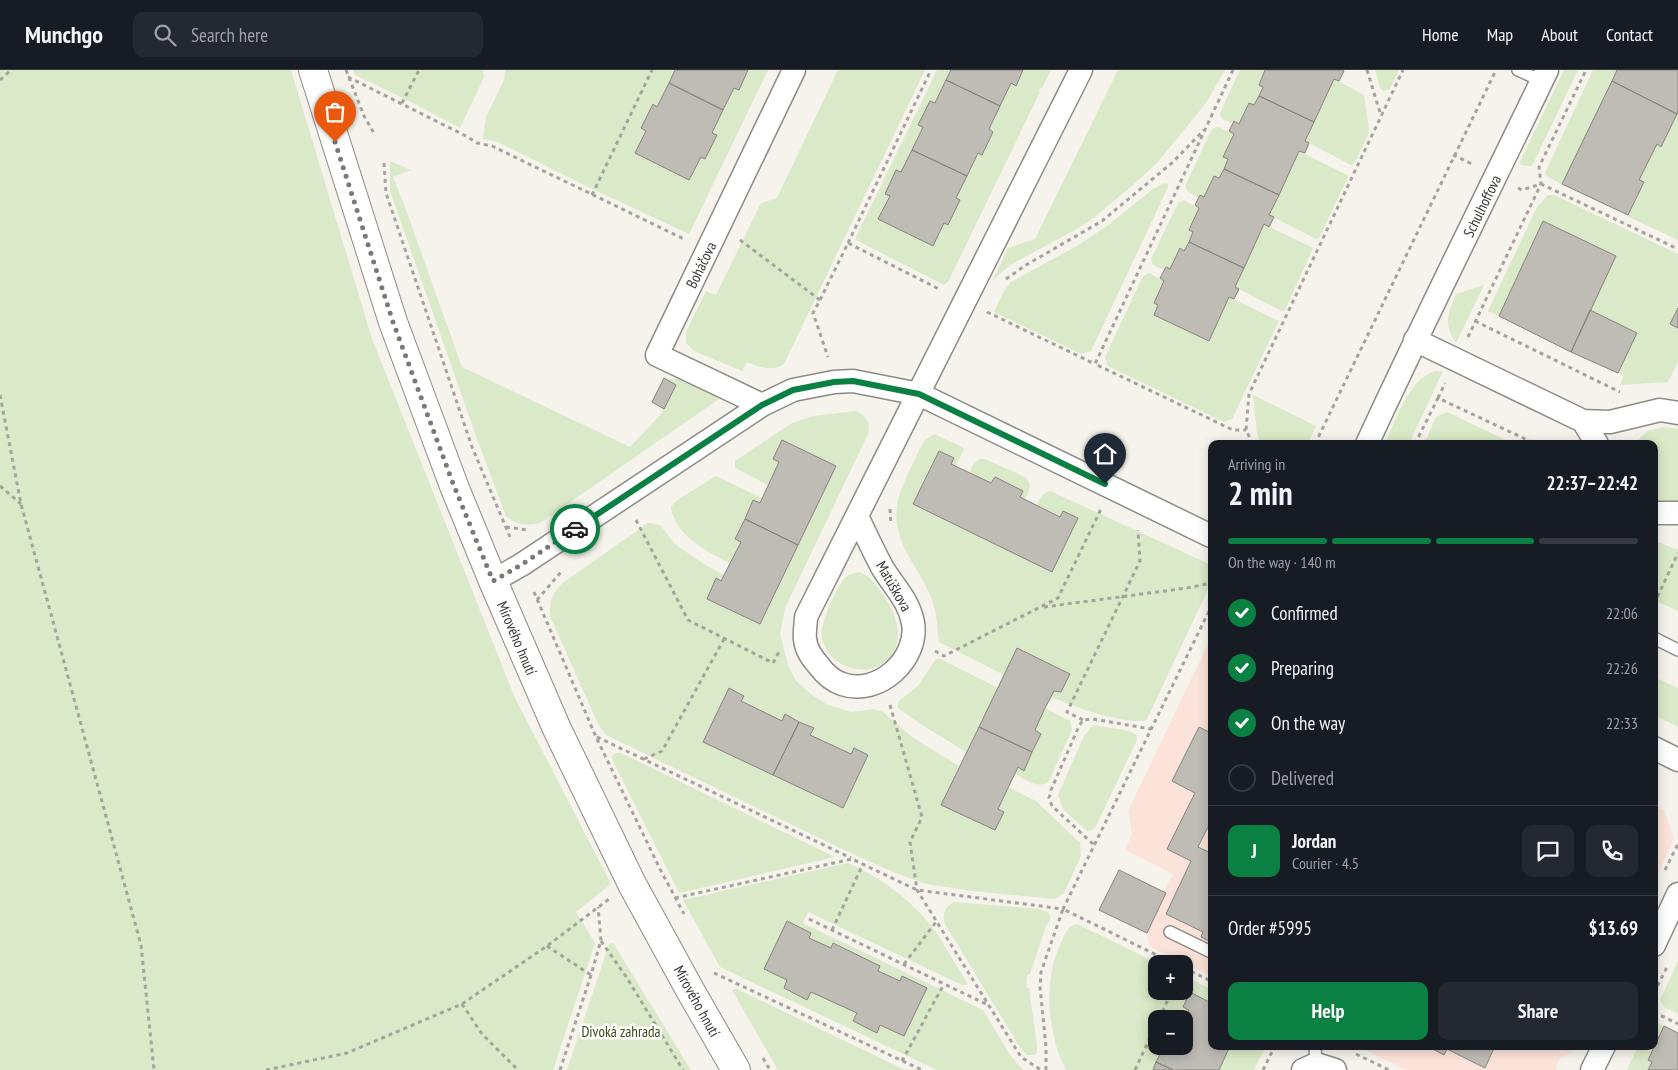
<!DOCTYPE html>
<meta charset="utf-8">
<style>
body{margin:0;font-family:"PT Sans Narrow",sans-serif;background:#242831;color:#f1f3f6;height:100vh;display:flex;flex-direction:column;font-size:19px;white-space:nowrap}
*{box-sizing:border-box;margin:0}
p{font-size:16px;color:#9ea1a6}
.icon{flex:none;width:28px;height:28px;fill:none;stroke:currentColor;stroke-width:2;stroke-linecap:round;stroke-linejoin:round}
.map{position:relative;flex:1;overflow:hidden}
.panel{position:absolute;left:1208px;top:370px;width:450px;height:610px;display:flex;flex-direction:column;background:#171b24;border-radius:10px;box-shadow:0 2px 12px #0003}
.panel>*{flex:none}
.fabs{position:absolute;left:1148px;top:885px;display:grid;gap:10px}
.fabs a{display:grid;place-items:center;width:45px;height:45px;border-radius:10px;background:#171b24;box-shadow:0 2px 12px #0003;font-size:25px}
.pin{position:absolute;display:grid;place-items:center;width:42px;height:42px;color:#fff;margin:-51px -21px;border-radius:50% 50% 50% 0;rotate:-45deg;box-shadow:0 0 5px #0007}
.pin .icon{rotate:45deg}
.courier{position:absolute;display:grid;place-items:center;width:50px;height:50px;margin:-25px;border:4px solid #0b8043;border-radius:50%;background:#fff;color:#222;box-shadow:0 1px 6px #0007}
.head em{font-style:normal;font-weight:700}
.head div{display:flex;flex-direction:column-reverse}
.head{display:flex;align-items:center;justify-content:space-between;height:85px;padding:0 20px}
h1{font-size:32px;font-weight:700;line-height:38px}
.bar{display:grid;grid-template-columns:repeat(4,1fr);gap:8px 5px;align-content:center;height:60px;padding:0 20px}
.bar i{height:6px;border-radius:4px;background:#363941}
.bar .selected{background:#0b8043}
.bar p{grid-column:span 4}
.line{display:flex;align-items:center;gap:12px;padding:0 20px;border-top:1px solid #363941}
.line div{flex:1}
.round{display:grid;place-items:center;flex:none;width:52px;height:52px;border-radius:10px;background:#242831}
ol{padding:0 20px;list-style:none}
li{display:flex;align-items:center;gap:15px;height:55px}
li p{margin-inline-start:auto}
li .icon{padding:5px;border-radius:50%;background:#0b8043;color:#fff;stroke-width:4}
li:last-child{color:#9ea1a6}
li i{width:28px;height:28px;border:2px solid #363941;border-radius:50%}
.cta{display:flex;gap:10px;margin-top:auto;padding:10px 20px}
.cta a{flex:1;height:58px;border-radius:10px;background:#0b8043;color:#fff;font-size:20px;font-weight:700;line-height:58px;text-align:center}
.cta a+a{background:#242831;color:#f1f3f6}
header{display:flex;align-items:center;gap:30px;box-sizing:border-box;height:70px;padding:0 25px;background:#171b24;border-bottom:1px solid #363941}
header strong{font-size:24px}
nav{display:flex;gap:28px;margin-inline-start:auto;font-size:18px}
.search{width:350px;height:45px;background:#242831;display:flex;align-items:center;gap:12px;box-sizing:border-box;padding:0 18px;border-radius:10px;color:#9ea1a6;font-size:19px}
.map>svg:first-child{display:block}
</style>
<header>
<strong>Munchgo</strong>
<div class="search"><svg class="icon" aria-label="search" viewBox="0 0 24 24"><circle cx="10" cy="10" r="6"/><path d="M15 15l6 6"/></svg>Search here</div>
<nav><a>Home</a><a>Map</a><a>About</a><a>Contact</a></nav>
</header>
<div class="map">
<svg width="1678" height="1000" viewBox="0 0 1678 1000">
<rect width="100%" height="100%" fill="#f5f3eb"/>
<path fill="#fbe3d9" d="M1211,568V906L1149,876L1147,862L1166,823L1164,821L1173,804L1125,780L1132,764L1128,741Z
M1654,736L1664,740L1674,769L1654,812Z
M1357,976H1574L1571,983L1560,988L1556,996L1557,1000H1406Z"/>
<path fill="#dae9c7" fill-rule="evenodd" d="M0,0H291L372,269L515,628L611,814L576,842L595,873L553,1000H0Z
M353,0H483L484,7L460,58L411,32L355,5Z
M505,0H675L657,37L653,35L641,58L646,61L635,83L689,110L701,87L705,89L717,65L712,63L734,18L739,19L748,0H768L689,164L584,115L498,72L483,69L486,47L504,10Z
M838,0H925L784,294C773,302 758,297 747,292L742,301L694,281L686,273V262L706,221L716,225L761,133L777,128Z
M937,0H951L935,33L930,31L919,55L923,57L901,102L885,124L890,126L879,149L944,153L949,155L960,130L956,128L978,83L982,85L993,62L989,59L1011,13L1016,15L1023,0H1051L1042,18H1040L1039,21L1040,22L948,212L944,215L856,170V167Z
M1118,0H1225L1206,33L1157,93L1133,115L1092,149L1077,159L1010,195L993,210L1008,178L1035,169Z
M1240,0H1265L1259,14L1263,17L1254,35L1249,33L1239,54L1234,51L1233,53L1222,49L1220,43Z
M1375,0H1399L1390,19L1384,21L1380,18Z
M1564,0H1578L1532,96H1526L1519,94Z
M1593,0H1617L1562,114L1548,107L1545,103Z
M1334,9L1364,25L1369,59L1368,65L1354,94L1351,95L1305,71Z
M1678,41V170L1627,146L1643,113L1638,111L1656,75L1661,77Z
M1218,57L1234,64L1223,87L1228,89L1219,108L1214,106L1204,127L1200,125L1198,128L1188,122L1185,116L1212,59Z
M1299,81L1347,105L1348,107L1319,168L1316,169L1269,145Z
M390,91L411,100L393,107L405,137L462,297L630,377L661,344L676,315L667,310C680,304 709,319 719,329L540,453C527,456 516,455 506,446L476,366L390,121Z
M1165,113L1168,114V117L1091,281L1081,284L994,242L1003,223L1011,212L1077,176L1107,156L1153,119Z
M1548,125H1554L1678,184V238L1670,254L1678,258V292L1668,312L1620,315L1624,305L1618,303L1637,263L1590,240L1616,186L1544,151L1499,246L1488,241L1537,137Z
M1183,130L1199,138L1189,160L1193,162L1184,181L1180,179L1170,199L1166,197L1164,200L1153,195L1151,189L1178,133Z
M1264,154L1313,178L1285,240L1282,241L1235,217Z
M1149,203L1164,211L1154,232L1158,235L1154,245L1208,271L1229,227L1279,251L1232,349L1224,352L1108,296L1105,287L1143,206Z
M1484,215L1456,273C1443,254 1448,243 1456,224Z
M1435,301H1443L1409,374L1385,373C1397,348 1408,310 1435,301Z
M1253,325L1316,356L1308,374H1261L1257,364Z
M856,341C867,347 870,352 868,364L785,538L780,564L788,595L796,611L812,625L826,634L851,642L874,639L883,642L912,667L959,696L941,735L995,760L1003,742L998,739L1008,717L1036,731L1080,773L1081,786L1064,823L1059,827L1054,829L973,821L926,814L893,802L838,777L606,665L599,656L550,546C550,529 552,523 564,512L648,453L660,455L676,475L707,496L724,505L721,511L716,509L707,529L760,554L835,396L779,392L768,415L739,400L735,397V391L792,353L813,346ZM729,618L744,625L741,631L782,651L785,644L813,658L810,665L851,684L854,678L868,685L843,738L703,672Z
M1447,342L1514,374H1424L1436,347Z
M1664,357L1678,359V432H1654V374H1634L1647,361Z
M934,364L960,376L964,379L956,396L951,394L953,387L939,381L913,434L1052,501L1078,448L1064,441L1060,447L1037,435C1040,428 1042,423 1050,421L1207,493L1211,497V513L1147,649L1144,651C1115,652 1078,638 1051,627L1054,621L1061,622L1070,604L1017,578L1004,605L939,572C937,556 937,542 931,527C918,495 892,473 897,435C899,419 914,393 920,378L924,371Z
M980,389H985L1025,407C1033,414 1029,421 1025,430L1020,427L1022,421L995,407L991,413L969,403L973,395Z
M716,406L762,428L760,433L753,430L736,468L741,472L730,493C708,482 675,466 671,437L676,431Z
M1654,470L1678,480V541L1654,530Z
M859,502C869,505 873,512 879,519C894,539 908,567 888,589C880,597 869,601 857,599C839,596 826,586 822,568C819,555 836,518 845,508C849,504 854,503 859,502Z
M936,589H940L998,618L966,682L919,653L898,638V632L918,616Z
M1654,607L1678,618V657L1654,645Z
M1045,638L1070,651L1072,660L1049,711C1039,720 1025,709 1015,704L1018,697L1024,701L1041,664L1035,660Z
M1093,655L1130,661L1137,666L1136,672L1096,756L1092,760L1087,761L1063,739L1058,725L1084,666Z
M615,683H621L835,787L679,823L613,691L612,687Z
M848,793C882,808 916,833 938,865C948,881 958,898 968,915H962L808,842L803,853L983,940L1010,985L1023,1000H937L720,897L683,830ZM787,852L811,863L809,868L831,878L833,873L880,896L878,901L900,911L902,907L904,966L880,955L876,962L853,952L857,943L811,922L807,929L784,918L787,910L764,899Z
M954,832L1039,839L1048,842L1051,848L1046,856L1030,904L1027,905L1026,917L1029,918L1037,976V982L1034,985H1027L1021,979L945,854C942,844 945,837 954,832Z
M1077,854L1159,894H1156V921H1184V906L1211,919V933L1190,922L1183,937L1189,940L1184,951V949H1156V976H1172L1169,981L1163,978L1153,1000H1066C1063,992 1058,984 1056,975C1047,942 1046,904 1061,873C1065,864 1067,856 1077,854Z
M613,873L691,1000H567L609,874Z
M1678,891V944L1664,937L1660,930Z
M737,919L905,1000H778L732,920Z
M1654,951L1664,956L1648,989L1652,992L1648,1000H1627L1638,976H1654Z
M1230,976H1266L1254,1000H1219Z"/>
<path fill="#bebcb5" stroke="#85837c" d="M675,0H748L739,20L734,18L723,40L669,13Z
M951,0H1023L1016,16L1011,13L1000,36L946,10Z
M1265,0H1342L1344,1L1339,11L1334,9L1314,52L1259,26L1263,17L1259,15Z
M1617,0H1678V41L1677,44L1612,11Z
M946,10L1000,36L989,59L993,62L982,85L978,83L967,106L912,80L923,57L918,55L930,31L935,33Z
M1612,11L1677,44L1661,77L1657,74L1639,110L1644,112L1628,145L1562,114Z
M669,13L723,40L712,63L717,65L705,89L701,87L689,110L635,83L646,61L641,58L653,34L657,37Z
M1259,26L1314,52L1305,71L1309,73L1305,83L1299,81L1279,125L1224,99L1228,89L1223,87L1234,64L1229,61L1234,51L1239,54L1249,33L1254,35Z
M912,80L967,106L956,128L960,130L948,155L944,153L933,176L878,149L890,126L885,124L896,100L901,102Z
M1224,99L1279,125L1269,145L1274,147L1269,157L1264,154L1244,198L1189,172L1193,162L1189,160L1199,138L1195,135L1200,125L1204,127L1214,106L1219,108Z
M1543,151L1616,186L1571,282L1499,246Z
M1189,172L1244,198L1235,217L1239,219L1234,229L1229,227L1209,271L1154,245L1158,235L1154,233L1164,211L1160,208L1166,197L1170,199L1180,178L1184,181Z
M1678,238V258L1670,254Z
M1590,240L1637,263L1618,303L1571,282Z
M664,308L676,315L664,339L652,332Z
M782,370L836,396L798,475L745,449L753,430L760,433L779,392L773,389Z
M939,381L954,388L951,394L991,413L995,407L1023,421L1020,427L1060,447L1063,441L1078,448L1052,502L913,434Z
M745,449L798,475L760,554L707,529L716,508L721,511L741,472L735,469Z
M1017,578L1070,604L1061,622L1054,621L1045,638L1035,660L1041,664L1032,682L979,657Z
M729,618L744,626L741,631L782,651L785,644L799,652L773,705L703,672Z
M799,652L814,658L810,665L851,684L854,678L868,685L843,738L773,705Z
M979,657L1032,682L1024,701L1018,697L998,739L1004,742L995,760L941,735Z
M1199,657L1211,663V751L1198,777L1211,783V872L1201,867L1203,862L1166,844L1191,791L1167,779L1195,723L1172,711Z
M1119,800L1166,823L1147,863L1099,840Z
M787,851L811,863L809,868L831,878L833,873L880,896L878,901L900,911L902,906L927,918L904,966L880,955L877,963L853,951L857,943L811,922L807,930L784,918L787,910L764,899Z
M1190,922L1211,933V976H1230L1219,1000H1173L1156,992L1163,978L1169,981L1172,976H1184V951L1189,940L1183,937Z
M1664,956L1678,963V1000H1648L1652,992L1648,990Z
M1427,976H1495L1485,998L1447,979L1444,985Z
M1156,992L1173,1000H1153Z"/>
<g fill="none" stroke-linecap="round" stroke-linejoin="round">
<g stroke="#8d8b84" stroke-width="14">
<path id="service" d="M1518,0L1542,11
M1654,568L1678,580
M1170,862L1211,882
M1315,976L1316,994"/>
</g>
<g stroke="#8d8b84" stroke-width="25">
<path id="minor" d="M1415,270L1583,351L1610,352L1660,340L1678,343
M762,335L657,285L794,0
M1583,351L1597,374
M1367,374C1425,248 1487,125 1547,0
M1654,443H1678
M857,446C865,463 873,480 882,497C893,516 909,530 913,553C919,588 879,627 842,614C833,611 825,604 819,596C812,588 806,580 805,569C804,562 806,554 806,547L1081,0
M493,511L521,495L762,335L793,320L834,312L853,311L919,324L1211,466
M1654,678L1678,690
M1654,875L1678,824
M1303,1000L1316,994L1335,1000
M1592,1000L1604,976"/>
</g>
<g stroke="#8d8b84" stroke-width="30">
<path id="secondary" d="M313,0L393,252L454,416L493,511L557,659L632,814L690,920L736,1000"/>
</g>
<path stroke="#a5a39d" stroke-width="3" stroke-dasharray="4 4" stroke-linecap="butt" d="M346,0L364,46L375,65
M1233,0L1095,294L1233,360H1246
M1367,0L1381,46
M348,7L466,66L477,73L492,76L684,169
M0,10L11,0
M402,33L419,0
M1453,85L1472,94
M384,93L386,123L472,377L510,467
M1518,118L1522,120L1541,114L1678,179
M592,125L652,0
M740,170L820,230L813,243L828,287
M848,173L931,0
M1006,209L1026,195L1102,151L1173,92L1204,60
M820,230L848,173L941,220
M987,242L1095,294
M1475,251L1620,322
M1468,267L1541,114L1539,97L1586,0
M0,325L21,434L141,875L154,1000
M1438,328L1445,313
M1253,374L1246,360L1249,324L1403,0
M1315,374L1496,0
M1415,374L1438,328L1536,374
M0,416L21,434
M890,439L891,455
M636,450L688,550L773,593L780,580
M506,457L528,460
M534,522L596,667L660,799L684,844
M537,530L561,502
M1654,534L1678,483
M1044,537L1187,518L1211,513
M935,581L944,586L1058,528L1101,439
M890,635L922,747L910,772L917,820L1021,987L1041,1000
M1083,650L1067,642L1140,491L1138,460
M597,667L851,788
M644,689L662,681L724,569
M1093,774L1052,736L1049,728L1051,720L1079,656L1083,650L1093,649L1151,659
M1665,800L1678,774
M675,828L852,789L917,820L1063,839L1211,537
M809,849L988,935
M832,860L863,794
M601,871L627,908L683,1000
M547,876L591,905
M904,894L936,852
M1184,898L1211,911
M714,903L922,1000
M1654,923L1667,897
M462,934L482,964L518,1000
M1654,942L1678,954
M1159,949L1172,921
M1356,984L1389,1000
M763,988L770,1000
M902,991L944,914
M266,1000L347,983L462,934L547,876L609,829
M560,1000L591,905L601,870L598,837
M1046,1000V977L1040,917L1041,902L1063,839L1175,894
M1135,1000L1156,955
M1263,1000L1275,976"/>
<use href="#service" stroke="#fff" stroke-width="11"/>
<use href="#minor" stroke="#fff" stroke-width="22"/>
<use href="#secondary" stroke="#fff" stroke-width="28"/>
</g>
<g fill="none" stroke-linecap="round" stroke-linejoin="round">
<path stroke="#7a7873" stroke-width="5" stroke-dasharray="0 9" d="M335,72L393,252L454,416L493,511L521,495L575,459"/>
<path stroke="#0b8043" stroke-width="6" d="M575,459L762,335L793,320L834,312L853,311L919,324L1105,414"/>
</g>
<g text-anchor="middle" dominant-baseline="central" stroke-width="5" stroke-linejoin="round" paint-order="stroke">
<g font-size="15" fill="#373633" stroke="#fff">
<text transform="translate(1482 136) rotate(-64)">Schulhoffova</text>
<text transform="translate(701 195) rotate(-64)">Boháčova</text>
<text transform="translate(894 516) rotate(60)">Matúškova</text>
<text transform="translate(517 568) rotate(67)">Mírového hnutí</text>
<text transform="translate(697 931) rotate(61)">Mírového hnutí</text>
</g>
<g font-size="15" fill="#384c13" stroke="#fff">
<text x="621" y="961">Divoká zahrada</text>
</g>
</g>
</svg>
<div class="fabs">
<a>+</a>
<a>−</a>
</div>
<div class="pin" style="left:335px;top:72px;background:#ea580c"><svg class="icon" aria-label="bag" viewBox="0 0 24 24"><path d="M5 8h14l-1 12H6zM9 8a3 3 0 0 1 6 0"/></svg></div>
<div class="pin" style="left:1105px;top:414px;background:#1f2937"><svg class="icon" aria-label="home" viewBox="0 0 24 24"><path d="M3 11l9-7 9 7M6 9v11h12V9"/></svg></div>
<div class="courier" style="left:575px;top:459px"><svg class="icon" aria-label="car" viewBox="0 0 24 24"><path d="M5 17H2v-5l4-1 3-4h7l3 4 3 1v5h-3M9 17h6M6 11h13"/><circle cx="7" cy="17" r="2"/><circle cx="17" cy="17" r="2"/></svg></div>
<section class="panel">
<div class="head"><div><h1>2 min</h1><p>Arriving in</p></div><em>22:37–22:42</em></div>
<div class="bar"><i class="selected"></i><i class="selected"></i><i class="selected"></i><i></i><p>On the way · 140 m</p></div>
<ol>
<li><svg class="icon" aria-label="check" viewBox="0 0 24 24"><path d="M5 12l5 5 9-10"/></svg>Confirmed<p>22:06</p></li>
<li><svg class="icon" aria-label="check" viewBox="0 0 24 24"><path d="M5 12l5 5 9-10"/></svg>Preparing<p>22:26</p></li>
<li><svg class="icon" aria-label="check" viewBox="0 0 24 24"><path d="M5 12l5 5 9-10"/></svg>On the way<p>22:33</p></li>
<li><i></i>Delivered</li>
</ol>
<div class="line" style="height:90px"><b class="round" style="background:#0b8043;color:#fff">J</b><div><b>Jordan</b><p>Courier · 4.5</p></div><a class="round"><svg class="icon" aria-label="chat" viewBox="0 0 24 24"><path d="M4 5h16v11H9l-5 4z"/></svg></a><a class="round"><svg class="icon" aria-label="phone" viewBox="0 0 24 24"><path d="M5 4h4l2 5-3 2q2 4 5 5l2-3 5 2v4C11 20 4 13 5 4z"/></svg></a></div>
<div class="line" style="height:65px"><div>Order #5995</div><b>$13.69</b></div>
<div class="cta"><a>Help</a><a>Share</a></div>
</section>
</div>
